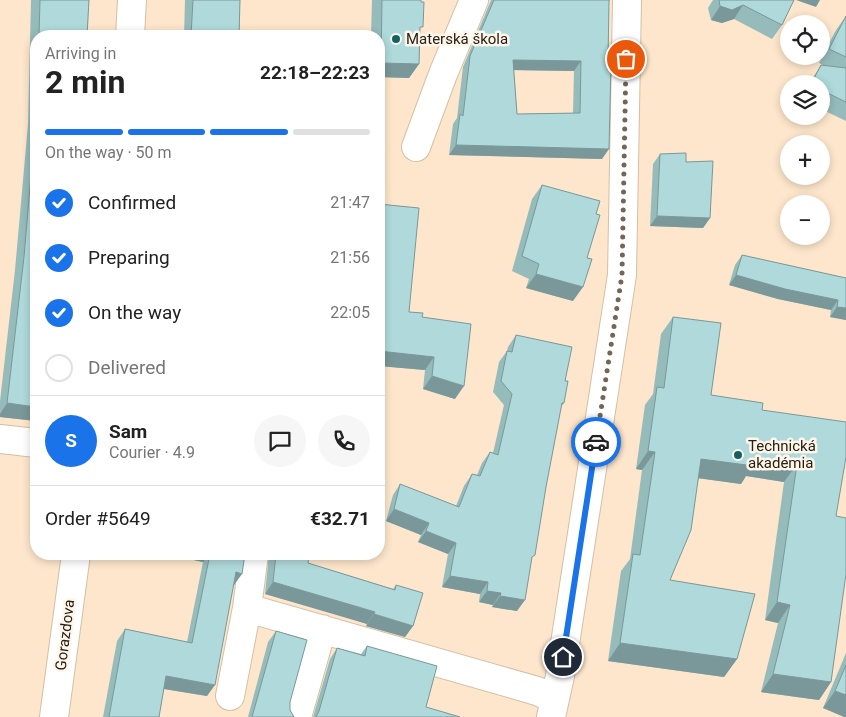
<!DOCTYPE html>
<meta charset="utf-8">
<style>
body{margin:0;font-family:Roboto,sans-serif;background:#f6f6f6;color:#222;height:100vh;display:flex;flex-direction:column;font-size:19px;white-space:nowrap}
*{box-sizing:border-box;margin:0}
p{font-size:16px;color:#767676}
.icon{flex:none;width:28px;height:28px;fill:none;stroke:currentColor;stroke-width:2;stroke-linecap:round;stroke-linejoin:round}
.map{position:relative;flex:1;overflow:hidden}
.drawer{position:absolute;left:30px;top:30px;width:355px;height:530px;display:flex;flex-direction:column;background:#fff;border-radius:20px;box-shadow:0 2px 8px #0003}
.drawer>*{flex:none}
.fabs{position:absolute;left:780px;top:15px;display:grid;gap:10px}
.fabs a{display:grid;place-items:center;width:50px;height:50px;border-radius:50%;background:#fff;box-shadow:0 2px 8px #0003;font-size:25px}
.pin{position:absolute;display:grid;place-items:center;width:42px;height:42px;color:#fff;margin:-21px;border:2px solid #fff;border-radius:50%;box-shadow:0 1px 5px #0007}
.courier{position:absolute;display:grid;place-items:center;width:50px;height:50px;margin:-25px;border:4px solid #1a73e8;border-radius:50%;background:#fff;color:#222;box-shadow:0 1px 6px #0007}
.headline em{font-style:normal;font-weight:700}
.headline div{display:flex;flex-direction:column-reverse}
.headline{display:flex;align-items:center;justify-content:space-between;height:85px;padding:0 15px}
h1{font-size:32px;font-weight:700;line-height:38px}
.bar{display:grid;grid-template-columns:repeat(4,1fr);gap:8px 5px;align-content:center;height:60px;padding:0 15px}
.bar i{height:6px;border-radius:4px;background:#e0e0e0}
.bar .active{background:#1a73e8}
.bar p{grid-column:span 4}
.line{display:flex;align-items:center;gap:12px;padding:0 15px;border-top:1px solid #e0e0e0}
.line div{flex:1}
.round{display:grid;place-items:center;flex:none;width:52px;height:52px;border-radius:26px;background:#f6f6f6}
ol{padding:0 15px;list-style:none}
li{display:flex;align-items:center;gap:15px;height:55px}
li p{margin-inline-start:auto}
li .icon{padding:5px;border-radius:50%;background:#1a73e8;color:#fff;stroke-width:4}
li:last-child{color:#767676}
li i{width:28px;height:28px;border:2px solid #e0e0e0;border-radius:50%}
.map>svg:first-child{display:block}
</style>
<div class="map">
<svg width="846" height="717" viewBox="0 0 846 717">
<rect width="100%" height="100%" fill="#fde6cb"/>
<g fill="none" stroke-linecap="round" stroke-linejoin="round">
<g stroke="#d5bfa4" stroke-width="30">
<path id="minor" d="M130,36L132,0
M416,147L443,74L474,0
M0,439L36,443
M247,608L254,554
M230,696L247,608L537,691L555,699
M54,717L76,554
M297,717L322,629
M551,717L560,676L622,275L627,0"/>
</g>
<use href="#minor" stroke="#fff" stroke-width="28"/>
</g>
<path fill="#96bbbb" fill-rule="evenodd" d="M31,0H89L87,36H36V421L0,417V401L15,270L28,124Z
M185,0H240L239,36H184Z
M372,0H421L419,64L409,78L379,77V36H371Z
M491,0H610L609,2L602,159L449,155L453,124L457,118L463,67ZM514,70L574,71L573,113L517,114Z
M713,0H794L782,25L772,39L734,19L722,23L711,20L708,8Z
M846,16V121L821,109V84H809L821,65L825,66L819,63L836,30Z
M660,154L686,162L710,218L703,228L650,226L653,164Z
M542,185L573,301L526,288L529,279L512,271L532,199Z
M379,204L409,312L422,317L455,399L423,389L425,370L379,366Z
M742,255L846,278V320L830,317L831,310L778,299L729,285L735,265Z
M673,317L711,395L762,410L836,516L831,682L819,700L761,692L778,623L765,620L784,482L746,476L741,484L699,478L670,580L737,659L724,677L608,661L621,571L630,559L642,470L636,469L645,405L653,394L661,334Z
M516,335L565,381L564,403L561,407L531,562L517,611L492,607L493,605L479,602L480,594L442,587L448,554L418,542L421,535L386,521L393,495L400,484L456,506L464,486L472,474L477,475L482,463L490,452L493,453L504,405L493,392L499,362L507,351L508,347Z
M166,554H245L234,585H233L207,696L164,689L159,717H103L117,641L125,629L187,642L203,562Z
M269,554H309L308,563L393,589L396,585L413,626L405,637L366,626L367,624L347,617L265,594Z
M276,631L290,702V710L294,717H248L268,642Z
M367,646L426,707L460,717H313L330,659L337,648L361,654Z
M846,653V717L823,708Z"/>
<path fill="#7a9899" d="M796,0H820L816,7Z
M743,5L734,19L722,23L711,20L720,6Z
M513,60L581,61L574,71L506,70Z
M381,63L419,64L409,78L379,77V65Z
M456,145L609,149L602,159L449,155Z
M657,216L710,218L703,228L650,226Z
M536,274L583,287L573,301L526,288Z
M736,275L838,300L831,310L778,299L729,285Z
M837,307L846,308V320L830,317Z
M379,351L434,357L425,370L379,366Z
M432,376L464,386L455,399L423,389Z
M7,403L36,407V421L0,417V414Z
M648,451L655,452L642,470L636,469Z
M755,458L797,464L784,482L746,476L741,484L689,477L701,459Z
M394,509L429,523L421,535L386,521Z
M426,531L456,543L448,554L418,542Z
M166,554H209L203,562Z
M236,572L242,574L234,585L228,583Z
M450,576L488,582L480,594L442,587Z
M273,582L355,606L375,612L367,624L265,594Z
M487,591L501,593L493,605L479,602Z
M500,596L525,600L517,611L492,607Z
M777,602L790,605L778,623L765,620Z
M374,614L413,626L405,637L366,626Z
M620,643L737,659L724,677L608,661Z
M773,674L831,682L819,700L761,692Z
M166,676L215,685L207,696L158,688Z
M835,691L846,695V717H844L823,708Z"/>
<path fill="#afd9da" stroke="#7a9899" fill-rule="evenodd" d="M40,0H89L87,36H39Z
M193,0H240L239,36H191Z
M382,0H421V2H424L423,27H420L419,64L381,63Z
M494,0H609L608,62H611L609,149L456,145L460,114L463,116L470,56ZM513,60L581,61L580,113L517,114Z
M719,0H794L782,25L743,5L732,10L720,6Z
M846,16V57L829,49Z
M821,65L846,68V102L821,90V84H811Z
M36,117V407L7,403L24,257Z
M686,153V162L713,161L710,218L657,216L660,154Z
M542,185L600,201L596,214L600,215L587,258L592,259L583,287L536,274L539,264L522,256Z
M379,204L419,208L409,312L423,313L422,317L471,324L464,386L432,376L434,357L379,351Z
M742,255L846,278V308L837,307L838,300L785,289L736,275Z
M673,317L721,323L711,395L763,403L762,410L846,422V457L836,516L846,518V574L831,682L773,674L790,605L777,602L797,464L755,458L754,466L701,459L691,530L670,580L755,594L737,659L620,643L633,554L640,555L655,452L648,451L657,387L664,388Z
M516,335L572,347L565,381H568L564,403H562L546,487L535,555L532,557L525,600L500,596L501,593L487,591L488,582L450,576L456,543L426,531L429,523L394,509L400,484L459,507L472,474L480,476L490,452L498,455L512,394L501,381L507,351L512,352Z
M210,554H245L242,574L236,572L215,685L166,676L159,717H109L125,629L192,643Z
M276,554H309L308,563L395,590L396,585L423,593L413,626L374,614L375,612L355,606L273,582Z
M276,631L307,640L290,702V710L294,717H252Z
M367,646L437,666L426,707L460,717H316L319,711L337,648L365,656Z
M846,665V695L835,691Z"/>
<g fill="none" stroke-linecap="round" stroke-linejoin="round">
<path stroke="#736655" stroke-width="5" stroke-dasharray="0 9" d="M596,442L622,275L626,59"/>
<path stroke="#1a73e8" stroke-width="6" d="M563,657L596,442"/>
</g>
<g fill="#116265" stroke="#fff6eb" stroke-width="2">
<circle cx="396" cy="39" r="5"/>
<circle cx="738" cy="455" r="5"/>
</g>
<g text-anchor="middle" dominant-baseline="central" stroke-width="5" stroke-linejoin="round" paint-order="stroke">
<g font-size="15" fill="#292116" stroke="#fff6eb" text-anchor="start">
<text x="406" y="39">Materská škola</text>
<text x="748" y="446">Technická<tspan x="748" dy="17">akadémia</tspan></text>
</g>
<g font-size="15" fill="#292116" stroke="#fff6eb">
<text transform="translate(65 635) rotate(-83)">Gorazdova</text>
</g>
</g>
</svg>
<div class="fabs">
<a><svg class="icon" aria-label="locate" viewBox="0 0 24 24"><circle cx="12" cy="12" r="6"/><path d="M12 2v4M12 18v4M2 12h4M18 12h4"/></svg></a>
<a><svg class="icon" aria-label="layers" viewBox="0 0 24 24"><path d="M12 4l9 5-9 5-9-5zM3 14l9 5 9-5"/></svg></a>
<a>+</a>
<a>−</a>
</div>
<div class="pin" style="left:626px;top:59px;background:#ea580c"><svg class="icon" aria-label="bag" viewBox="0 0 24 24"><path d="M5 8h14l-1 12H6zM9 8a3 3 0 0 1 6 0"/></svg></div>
<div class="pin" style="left:563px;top:657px;background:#1f2937"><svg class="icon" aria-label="home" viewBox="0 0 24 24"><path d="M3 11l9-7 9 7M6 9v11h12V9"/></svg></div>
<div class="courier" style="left:596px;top:442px"><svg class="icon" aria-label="car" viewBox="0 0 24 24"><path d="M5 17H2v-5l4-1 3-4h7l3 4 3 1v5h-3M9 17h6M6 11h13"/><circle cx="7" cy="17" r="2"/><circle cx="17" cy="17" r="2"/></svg></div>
<section class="drawer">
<div class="headline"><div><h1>2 min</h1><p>Arriving in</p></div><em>22:18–22:23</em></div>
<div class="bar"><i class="active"></i><i class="active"></i><i class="active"></i><i></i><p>On the way · 50 m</p></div>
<ol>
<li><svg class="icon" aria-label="check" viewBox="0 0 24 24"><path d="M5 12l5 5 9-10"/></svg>Confirmed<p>21:47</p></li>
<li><svg class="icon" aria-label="check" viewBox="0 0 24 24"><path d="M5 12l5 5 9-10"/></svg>Preparing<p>21:56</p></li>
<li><svg class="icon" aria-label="check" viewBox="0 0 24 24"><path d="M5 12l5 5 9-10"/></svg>On the way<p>22:05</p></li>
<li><i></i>Delivered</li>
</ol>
<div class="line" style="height:90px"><b class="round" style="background:#1a73e8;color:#fff">S</b><div><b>Sam</b><p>Courier · 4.9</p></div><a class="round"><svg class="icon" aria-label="chat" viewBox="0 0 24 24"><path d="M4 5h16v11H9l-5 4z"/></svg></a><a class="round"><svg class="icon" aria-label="phone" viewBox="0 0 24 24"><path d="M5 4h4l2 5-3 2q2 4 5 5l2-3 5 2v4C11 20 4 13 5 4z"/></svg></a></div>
<div class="line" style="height:65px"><div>Order #5649</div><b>€32.71</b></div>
</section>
</div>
